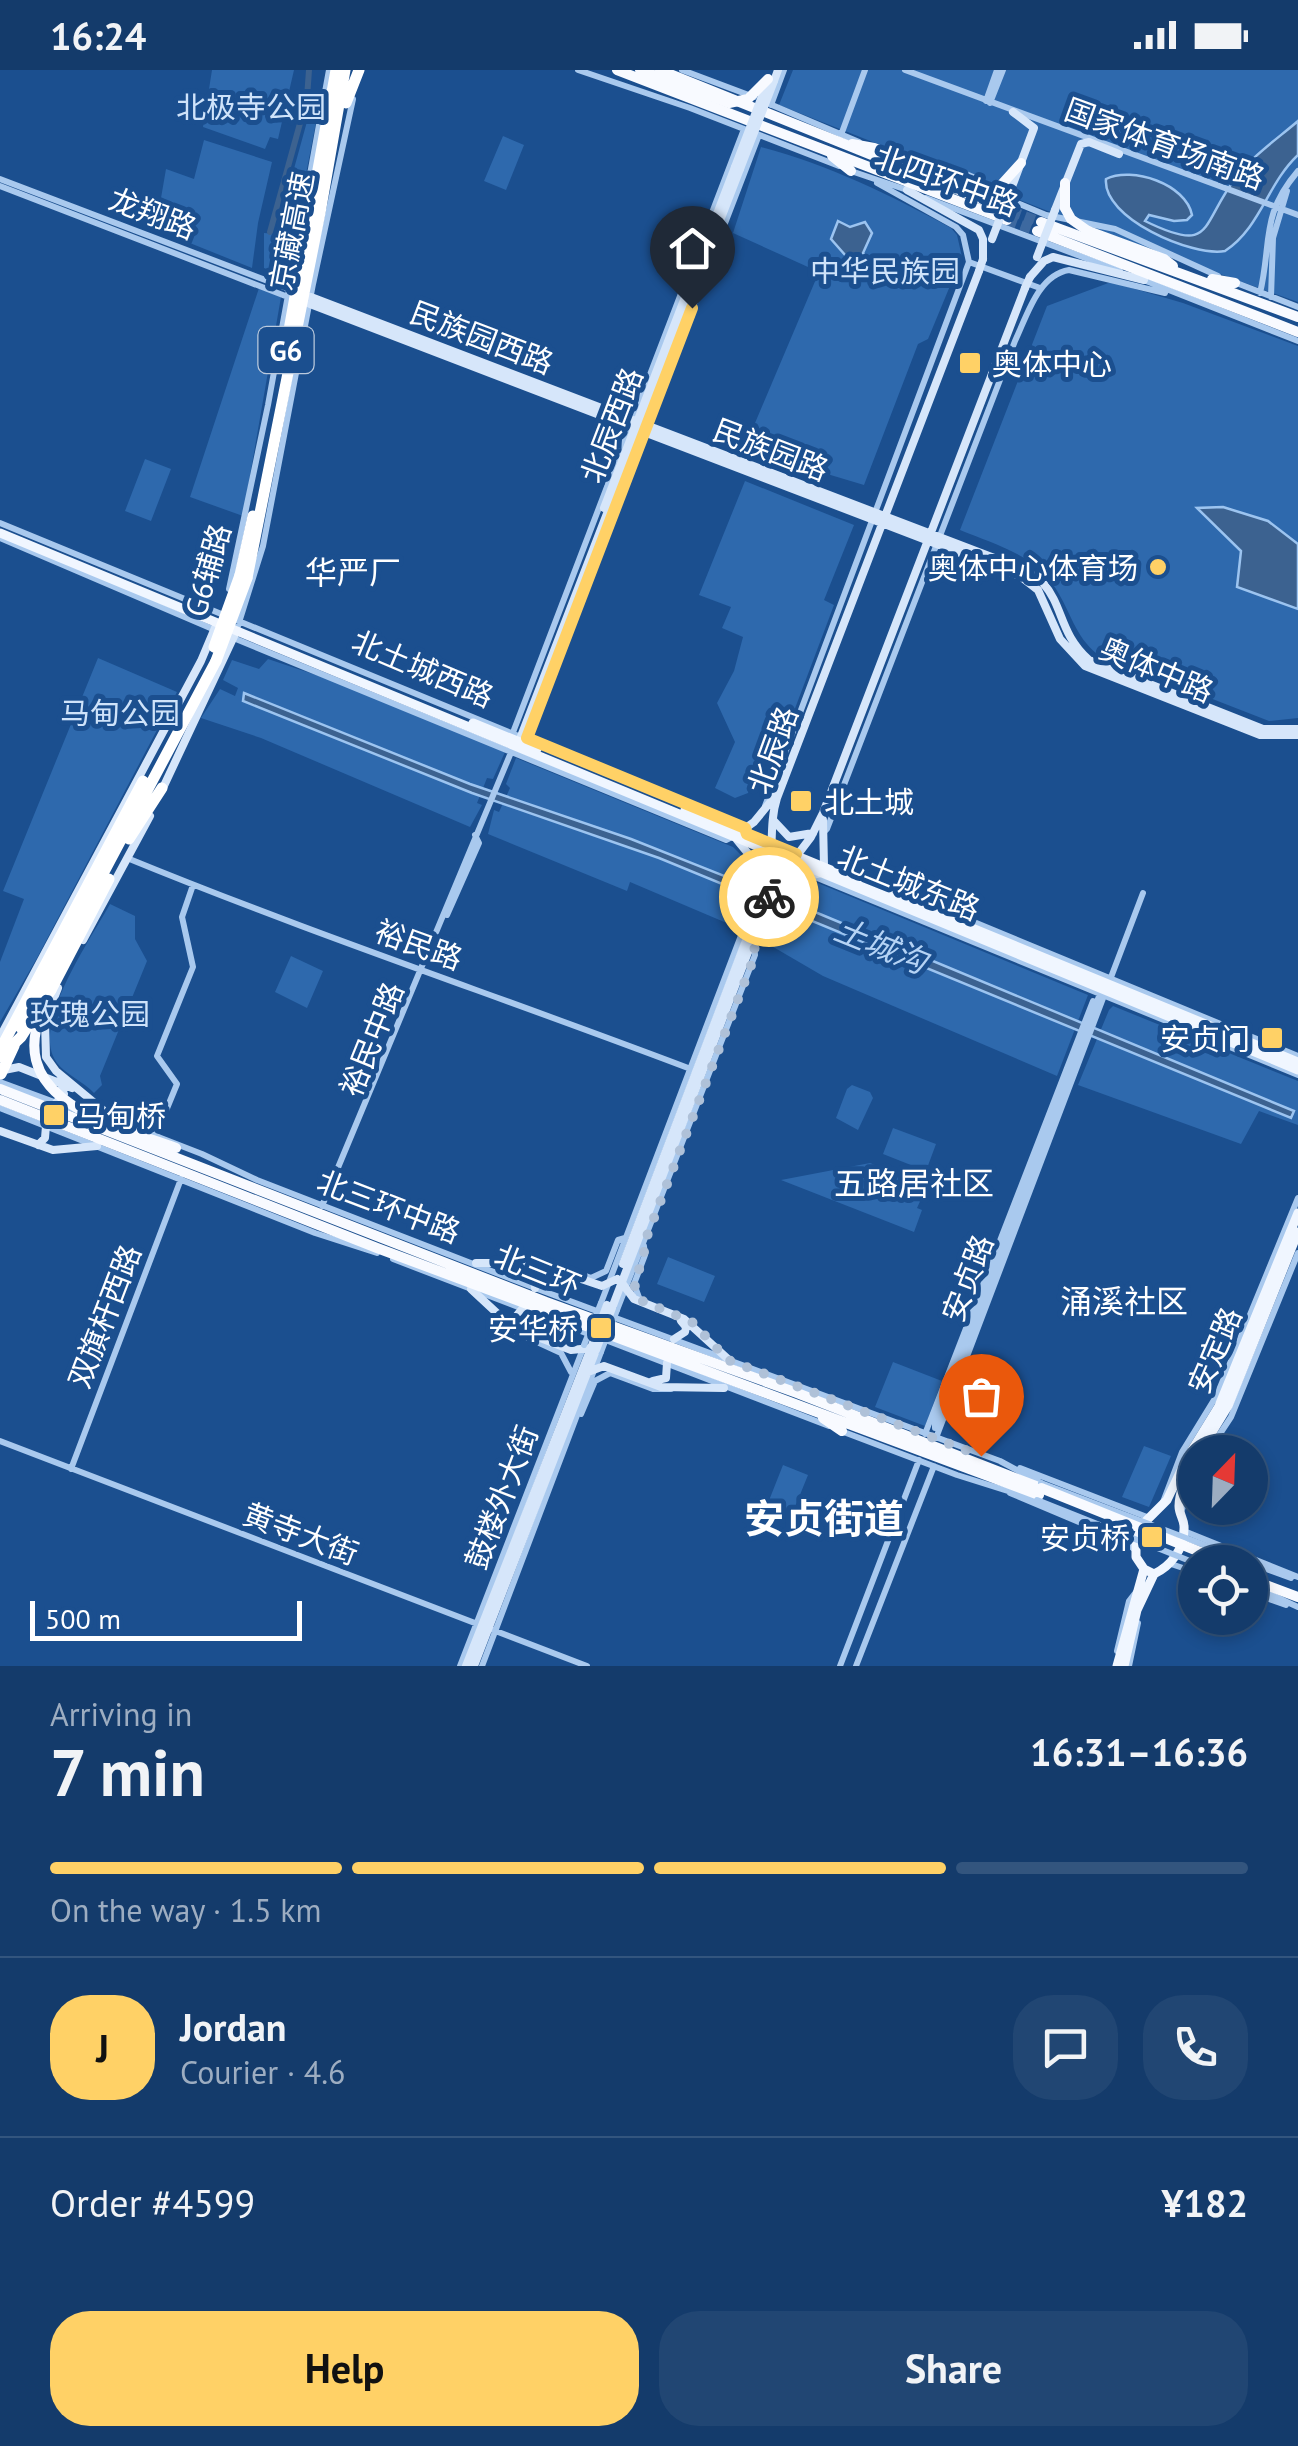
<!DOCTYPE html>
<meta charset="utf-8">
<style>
body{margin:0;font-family:"PT Sans","Noto Sans SC",sans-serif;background:#214673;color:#f1f3f6;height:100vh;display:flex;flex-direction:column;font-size:38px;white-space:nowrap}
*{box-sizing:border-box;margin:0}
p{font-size:32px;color:#9dadc1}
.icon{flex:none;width:55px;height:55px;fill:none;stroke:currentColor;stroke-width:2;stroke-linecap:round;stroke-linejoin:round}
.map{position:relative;height:1596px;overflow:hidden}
.sheet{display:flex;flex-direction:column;background:#143b6b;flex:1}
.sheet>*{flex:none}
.needle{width:65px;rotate:23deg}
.buttons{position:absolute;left:1178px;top:1365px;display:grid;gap:20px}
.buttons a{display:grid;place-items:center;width:90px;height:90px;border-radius:50%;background:#143b6b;box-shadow:0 5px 15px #0003,0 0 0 2px #33557e;font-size:50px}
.scale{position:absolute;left:30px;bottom:25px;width:272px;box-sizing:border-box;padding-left:10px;border:5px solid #fff;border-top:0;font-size:28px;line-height:35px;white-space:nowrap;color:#fff;-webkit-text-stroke:8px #1b4f8f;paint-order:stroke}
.pin{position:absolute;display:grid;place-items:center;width:85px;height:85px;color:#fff;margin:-102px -42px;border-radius:50% 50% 50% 0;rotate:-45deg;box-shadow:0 0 10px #0007}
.pin .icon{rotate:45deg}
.courier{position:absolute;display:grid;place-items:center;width:100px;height:100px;margin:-50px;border:8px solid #ffd166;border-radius:50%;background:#fff;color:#222;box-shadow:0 2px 12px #0007}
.headline em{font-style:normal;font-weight:700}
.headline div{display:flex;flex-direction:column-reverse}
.headline{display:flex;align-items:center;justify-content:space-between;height:170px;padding:0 50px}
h1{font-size:65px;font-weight:700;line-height:75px}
.bar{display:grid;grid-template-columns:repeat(4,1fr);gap:15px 10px;align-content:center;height:120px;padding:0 50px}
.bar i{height:12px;border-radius:8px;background:#33557e}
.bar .selected{background:#ffd166}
.bar p{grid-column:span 4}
.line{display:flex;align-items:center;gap:25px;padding:0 50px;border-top:2px solid #33557e}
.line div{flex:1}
.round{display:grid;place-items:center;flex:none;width:105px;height:105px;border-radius:40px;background:#214673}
.primary-button{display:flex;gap:20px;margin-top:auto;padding:20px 50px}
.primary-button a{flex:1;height:115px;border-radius:40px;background:#ffd166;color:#111;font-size:40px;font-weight:700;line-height:115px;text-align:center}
.primary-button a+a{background:#214673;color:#f1f3f6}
.status{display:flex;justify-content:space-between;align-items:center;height:70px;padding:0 50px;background:#143b6b;direction:ltr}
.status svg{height:28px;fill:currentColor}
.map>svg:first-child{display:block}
</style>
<div class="status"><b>16:24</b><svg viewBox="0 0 49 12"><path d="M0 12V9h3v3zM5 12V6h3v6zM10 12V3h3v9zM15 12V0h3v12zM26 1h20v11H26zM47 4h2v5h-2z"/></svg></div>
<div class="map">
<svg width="1298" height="1596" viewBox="0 0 1298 1596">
<rect width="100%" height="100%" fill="#1b4f8f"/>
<path fill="#2e69ad" d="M212,0H294L278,69L270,67L265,79L203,57Z
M793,0H1298V232L1081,154L779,35Z
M311,37H319L286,207L264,198V163L276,164Z
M503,66L524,75L506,120L484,111Z
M204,70L272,92L258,153L252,198L160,161L170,132L161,128L166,99L194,109Z
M761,77C829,95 890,125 951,158L957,165L962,187L928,269L918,274L864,415L744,379L819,202L733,163Z
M1111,212L1183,233L1298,276V648L1269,651L1097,584C1075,566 1071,543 1056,519C1036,485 996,475 960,460L1047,236Z
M259,218L281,227L243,446L190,427Z
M145,389L171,399L151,451L125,441Z
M745,411L854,455L824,530L834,535L788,657H774L748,723L735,728L715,718L735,672L717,633L734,601L743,567L722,558L731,537L699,525Z
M98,588L177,622L37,888L0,952V892L24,829L3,821Z
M268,589L361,620L505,682L493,709L487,708L477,733L482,735L470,757L261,668L201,648L220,619L235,626L238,618L223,610L232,590L259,599Z
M516,688L733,777L759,803L736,857L630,812L627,821L488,764L494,740L499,742L510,718L506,714Z
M813,811L1088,925L1057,1006L823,906L763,871L787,815Z
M110,834L135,846V869L147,891L100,1006L102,1015L94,1023C83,1011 66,1005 57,993C29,956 91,869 110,834Z
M291,886L323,901L307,938L275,922Z
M1113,936L1298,1011V1055L1259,1041L1241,1074L1078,1015L1109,940Z
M852,1015L870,1022L873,1028L858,1060L836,1048L847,1019Z
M893,1058L936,1074L926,1101L883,1084Z
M870,1093L913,1110V1121L923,1125L917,1138L922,1140L914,1162L781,1110Z
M668,1187L715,1206L704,1232L657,1214Z
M893,1292L942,1311L925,1356L875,1337Z
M1144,1376L1171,1386L1149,1437L1122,1427Z
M783,1395L808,1405L793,1442L768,1433Z"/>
<path fill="#3c6290" stroke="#9cc4f0" stroke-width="2.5" d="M1298,51V85C1267,114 1261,157 1225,181C1192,187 1102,148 1106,109C1132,96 1186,114 1192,145L1187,150L1174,151L1149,145L1145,151C1214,185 1200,155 1235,109C1252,86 1277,69 1298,51Z
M838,151L850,157L865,152L872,163L863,183L869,191L867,196L846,186L831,169Z
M1223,437L1268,451L1298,474V539L1237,517L1241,481L1197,438Z
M244,623L470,714L631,769L815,842L1294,1041L1291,1048L659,788L472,723L243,631Z"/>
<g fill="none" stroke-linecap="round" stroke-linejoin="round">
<path stroke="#3c6290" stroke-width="6" d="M270,162L307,28L309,0"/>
<path stroke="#3d69a0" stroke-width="10" stroke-dasharray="10 5" stroke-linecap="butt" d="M1011,141L1041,152
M1007,150L1037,161"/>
<path stroke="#a9c9ee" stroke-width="6" d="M578,0L690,38L839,96
M682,0L754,27
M905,0L1298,145
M986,31L997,0
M765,32L859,72
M990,33L1003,0
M771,35L784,0
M841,65L865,0
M910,87L952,98L973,107L996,124L1046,145L1115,159L1218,206
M851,101L910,121
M0,109L289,219
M877,113L956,157L963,165L969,192
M0,116L288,227
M926,128L1120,201
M969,192L1040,218
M1141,209L1298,271
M1234,212L1298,237
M1260,223C1272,174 1260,145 1298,101
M1271,227L1273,168L1287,121
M0,453L745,759
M0,468L215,560
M229,519L268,335L329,0
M236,562L263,476L313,214L353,29
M231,567L726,770L732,767
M512,665L744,59
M526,670L759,65
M765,736L969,192
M823,763L827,759L1015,271C1027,246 1038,205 1069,200L1165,223
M127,788C315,865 507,929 696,1001
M792,791L793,798L1298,1005
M857,810L865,807L1298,986
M447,845L479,773L475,765
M0,1012L76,1040
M0,1038L315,1163L377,1183
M112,1049L202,1084L257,1110L535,1218L1000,1391L1041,1413
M156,1065L177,1014L157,986L193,897L182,847L193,815
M322,1136L512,680
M644,1176L645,1185L634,1214L640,1230L645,1232
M393,1189L591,1265
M537,1193H551L591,1208L606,1201L618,1170L625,1168
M601,1233L761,813L769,809
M617,1240L755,885L754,872
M511,1260L561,1283L571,1302
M603,1269L829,1356
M581,1344L595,1311L610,1303L653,1319H671
M939,1358H935V1354L1101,921
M841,1361L957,1405L1037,1430
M925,1364L1093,931
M936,1368L1143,823
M0,1371L587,1596
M1208,1382L1231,1347L1298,1183
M1020,1398L1147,1447
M71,1399L181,1109
M1010,1423L1124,1471L1135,1480
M1163,1432L1182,1382L1217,1325L1298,1128
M1180,1444L1195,1408
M1184,1461L1298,1507
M1250,1493L1291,1508
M1171,1494L1195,1502
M1250,1515L1298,1537
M1250,1522L1286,1535
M1117,1581L1129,1531L1136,1522
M460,1596L584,1276
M482,1596L601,1282
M840,1596L919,1390
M856,1596L934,1396
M1129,1596L1138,1553"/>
<path stroke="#d6e6fa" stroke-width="8" d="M774,11L778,0
M907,120L979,160L983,169V189
M1010,122L1034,58L1013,42
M1055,140L1081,74L1089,72L1119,84
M1030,207L1044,191L1053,187L1144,210
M311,227L1023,499C1029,503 1038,508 1043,513C1064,537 1059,563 1089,590L1263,659H1298
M310,234L1020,506L1038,520L1060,569L1085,596L1260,665H1298
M604,438L735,97
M518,674L740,99
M162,720L236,562
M773,750L789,767L813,763
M823,750L824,796
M740,762L754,752L777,724
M737,770L769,809
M776,813L821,803
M83,870L150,746
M58,918L45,951L46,987L56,1001L114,1049
M0,967L201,591L217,553
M4,1000L19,997L72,1018
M55,1034L64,1024L59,1011
M0,1061L53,1080L97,1076
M38,1075L45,1068L46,1056
M476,1193H534L602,1216L617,1209
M623,1194L767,815C775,786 768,756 777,728L979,201
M622,1213L634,1229L684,1249L729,1290
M535,1218L534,1203L548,1200
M471,1219L515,1260
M612,1238L773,817L811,767L823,743L1025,218
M674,1269L685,1262L686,1257L681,1251
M588,1302L604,1296L661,1317L724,1318
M653,1311L666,1308L667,1293
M466,1596L591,1278L571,1280L520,1260L514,1249L522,1239
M474,1596L596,1280"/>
<path stroke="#f0f6ff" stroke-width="9" d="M0,463L1298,1000
M473,653L537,679
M685,740L1298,992
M1200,1382L1228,1336L1298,1162
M1154,1504L1144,1499L1136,1487V1472L1143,1454L1167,1430L1187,1388L1219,1336L1298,1143
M1154,1504C1171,1496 1184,1479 1184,1459C1185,1450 1179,1445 1179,1436C1179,1421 1188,1403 1195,1390
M1117,1596L1144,1499
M1124,1596L1137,1540L1154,1504"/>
<path stroke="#f8faff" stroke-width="10" d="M617,0L1007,150
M660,0L1011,141
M852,74L874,78L967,115
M832,86L851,101
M1065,113V138
M1001,115L1021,93
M1041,152L1298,247
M1037,161L1298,262
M1088,161L1164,189L1173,196
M1212,209L1235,213
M0,1019L546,1232L797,1323L1041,1418
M0,1030L377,1178L1039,1425
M823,1348L842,1361
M1250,1509L1298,1527"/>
<path stroke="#fff" stroke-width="11" d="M346,33L359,0
M287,271L336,0
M240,505L253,446
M247,508L320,143L345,0
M129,769L162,718
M51,920L109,809
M21,958L216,591
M0,980L143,711
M1,1004L14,976"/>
<path stroke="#a9c9ee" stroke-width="6" d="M584,1275L601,1233
M601,1282L617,1240
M1041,1413L1249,1492
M1037,1430L1195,1493"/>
<path stroke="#d6e6fa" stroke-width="8" d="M735,97L767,13
M740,99L774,11
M992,169L1010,122
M1037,187L1055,140
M979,201L983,189
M1025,218L1030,207
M591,1278L607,1235
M596,1280L612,1238"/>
<path stroke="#f8faff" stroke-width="10" d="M640,0L729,33L748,29L768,9
M967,115L990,119L1001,115
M1065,138L1071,149L1088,161
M43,939C2,1031 116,1056 176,1078
M1041,1418L1225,1492"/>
<path stroke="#fff" stroke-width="11" d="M214,577L240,505
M216,591L247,508
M0,987L21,967L51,920"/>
</g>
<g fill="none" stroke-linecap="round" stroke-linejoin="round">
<path stroke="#afc1d8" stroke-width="10" stroke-dasharray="0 18" d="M769,827L754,872L755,885L644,1174V1185L634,1214L640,1230L692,1252L728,1290L981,1386"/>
<path stroke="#ffd166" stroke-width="12" d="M692,238L527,668L745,758L747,764L796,784L781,803L769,827"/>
</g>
<g fill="#ffd166" stroke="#1b4f8f" stroke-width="4">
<rect x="958" y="281" width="24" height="24" rx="5"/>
<circle cx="1158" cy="497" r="10"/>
<rect x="789" y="719" width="24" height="24" rx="5"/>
<rect x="1260" y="956" width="24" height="24" rx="5"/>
<rect x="42" y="1033" width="24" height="24" rx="5"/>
<rect x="589" y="1246" width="24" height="24" rx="5"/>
<rect x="1140" y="1455" width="24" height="24" rx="5"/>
</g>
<g text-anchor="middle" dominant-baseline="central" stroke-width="10" stroke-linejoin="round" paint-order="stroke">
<rect fill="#1b4f8f" stroke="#bbcadd" stroke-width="2.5" x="258.5" y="257" width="55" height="46" rx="8"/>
<g font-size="28" font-weight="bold" fill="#fff">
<text x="286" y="280">G6</text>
</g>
<g font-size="30" fill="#cfe3fa" stroke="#1b4f8f">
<text x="251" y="36">北极寺公园</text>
<text x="885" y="200">中华民族园</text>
<text x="120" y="642">马甸公园</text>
<text x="90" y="943">玫瑰公园</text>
</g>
<g font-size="30" fill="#fff" stroke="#1b4f8f">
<text transform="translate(1165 73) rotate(20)">国家体育场南路</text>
<text transform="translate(947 110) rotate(20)">北四环中路</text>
<text transform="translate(153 143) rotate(21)">龙翔路</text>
<text transform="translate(291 161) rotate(-79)">京藏高速</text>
<text transform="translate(482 267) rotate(21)">民族园西路</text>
<text transform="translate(611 355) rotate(-69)">北辰西路</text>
<text transform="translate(771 379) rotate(21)">民族园路</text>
<text transform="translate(207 500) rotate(-74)">G6辅路</text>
<text transform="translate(423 598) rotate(23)">北土城西路</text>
<text transform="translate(1157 599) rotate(23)">奥体中路</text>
<text transform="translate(772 680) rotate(-70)">北辰路</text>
<text transform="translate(909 812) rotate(22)">北土城东路</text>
<text transform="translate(419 874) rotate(20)">裕民路</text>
<text transform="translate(371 969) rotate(-68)">裕民中路</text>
<text transform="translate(389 1136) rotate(21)">北三环中路</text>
<text transform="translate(538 1200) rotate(22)">北三环</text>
<text transform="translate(967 1208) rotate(-69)">安贞路</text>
<text transform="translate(104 1246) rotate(-69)">双旗杆西路</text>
<text transform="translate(1214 1280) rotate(-67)">安定路</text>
<text transform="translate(501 1427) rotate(-69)">鼓楼外大街</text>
<text transform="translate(301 1463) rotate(21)">黄寺大街</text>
</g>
<g font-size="30" fill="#fff" stroke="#1b4f8f" text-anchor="end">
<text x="992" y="293" text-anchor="start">奥体中心</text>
<text x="1138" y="497">奥体中心体育场</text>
<text x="824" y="731" text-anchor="start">北土城</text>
<text x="1250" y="968">安贞门</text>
<text x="76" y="1045" text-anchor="start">马甸桥</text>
<text x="578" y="1258">安华桥</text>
<text x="1130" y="1467">安贞桥</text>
</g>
<g font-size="32" fill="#fff" stroke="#1b4f8f">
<text x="353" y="502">华严厂</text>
<text x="914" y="1113">五路居社区</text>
<text x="1124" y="1231">涌溪社区</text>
</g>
<g font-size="32" font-style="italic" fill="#b5d3f5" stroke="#1b4f8f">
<text transform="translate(881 875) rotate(22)">土城沟</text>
</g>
<g font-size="40" font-weight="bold" fill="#fff" stroke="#1b4f8f">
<text x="824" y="1448">安贞街道</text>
</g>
</g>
</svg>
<div class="buttons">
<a><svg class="needle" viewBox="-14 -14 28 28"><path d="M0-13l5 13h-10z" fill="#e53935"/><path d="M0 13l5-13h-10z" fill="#9dadc1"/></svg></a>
<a><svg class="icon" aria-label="locate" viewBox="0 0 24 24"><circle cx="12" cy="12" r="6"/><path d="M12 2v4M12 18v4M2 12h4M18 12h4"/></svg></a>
</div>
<div class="scale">500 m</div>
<div class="pin" style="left:981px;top:1386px;background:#ea580c"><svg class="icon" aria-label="bag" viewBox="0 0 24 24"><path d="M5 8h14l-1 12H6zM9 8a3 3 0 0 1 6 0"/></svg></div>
<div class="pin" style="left:692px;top:238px;background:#1f2937"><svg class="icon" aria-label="home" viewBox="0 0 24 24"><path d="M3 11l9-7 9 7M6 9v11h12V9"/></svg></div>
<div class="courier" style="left:769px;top:827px"><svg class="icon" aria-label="bike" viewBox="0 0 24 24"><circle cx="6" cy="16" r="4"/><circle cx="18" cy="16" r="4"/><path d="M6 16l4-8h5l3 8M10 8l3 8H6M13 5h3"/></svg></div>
</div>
<section class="sheet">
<div class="headline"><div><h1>7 min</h1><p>Arriving in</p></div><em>16:31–16:36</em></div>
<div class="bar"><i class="selected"></i><i class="selected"></i><i class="selected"></i><i></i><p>On the way · 1.5 km</p></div>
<div class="line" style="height:180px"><b class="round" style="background:#ffd166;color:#111">J</b><div><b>Jordan</b><p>Courier · 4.6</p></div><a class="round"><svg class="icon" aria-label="chat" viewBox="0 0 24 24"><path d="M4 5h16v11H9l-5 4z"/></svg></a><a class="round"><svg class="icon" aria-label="phone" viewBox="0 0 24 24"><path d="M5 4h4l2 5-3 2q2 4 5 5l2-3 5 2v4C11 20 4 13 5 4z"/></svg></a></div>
<div class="line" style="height:130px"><div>Order #4599</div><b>¥182</b></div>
<div class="primary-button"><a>Help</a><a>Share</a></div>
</section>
